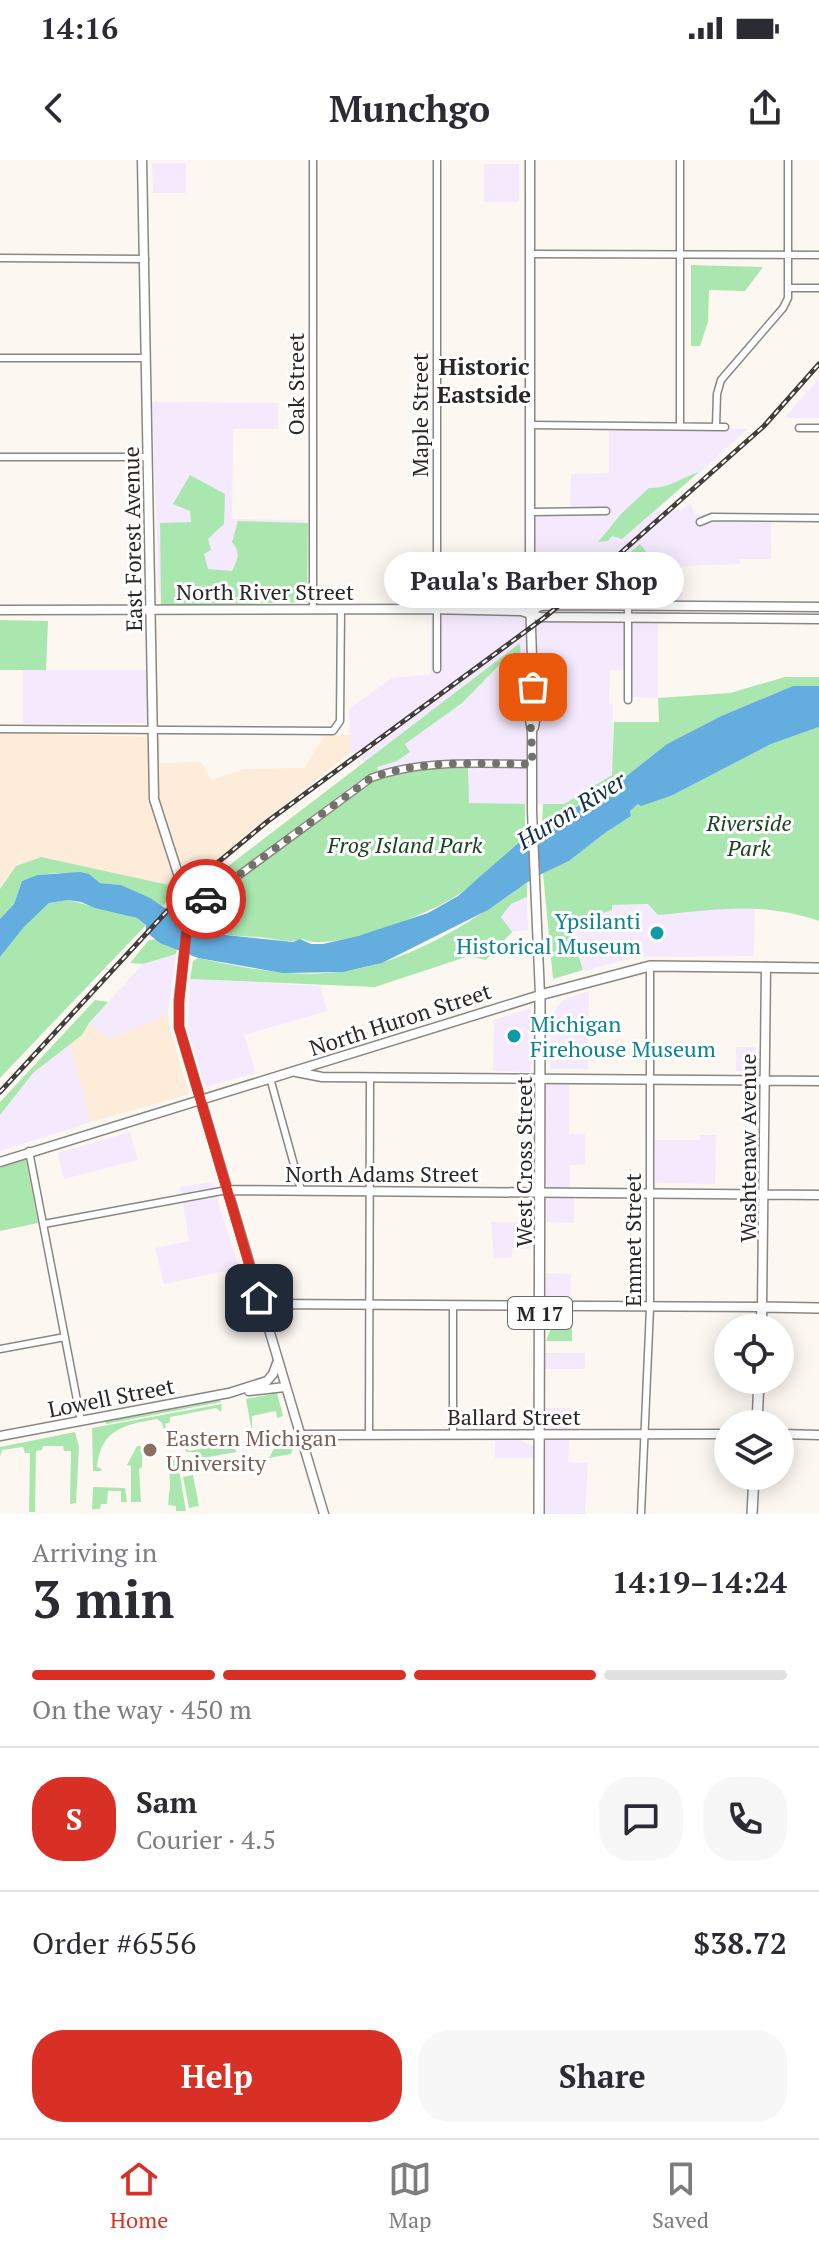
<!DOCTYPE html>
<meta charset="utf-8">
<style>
body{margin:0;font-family:"PT Serif",serif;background:#f7f7f7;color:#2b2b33;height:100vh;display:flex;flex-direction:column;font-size:30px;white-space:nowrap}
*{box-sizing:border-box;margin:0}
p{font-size:26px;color:#7c7c81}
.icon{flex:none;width:44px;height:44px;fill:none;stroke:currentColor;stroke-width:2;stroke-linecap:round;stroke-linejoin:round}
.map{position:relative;height:1354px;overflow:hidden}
.side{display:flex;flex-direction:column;background:#fff;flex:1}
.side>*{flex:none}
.controls{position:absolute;left:714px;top:1154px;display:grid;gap:16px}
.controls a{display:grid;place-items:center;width:80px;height:80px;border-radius:50%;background:#fff;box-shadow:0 4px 20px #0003;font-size:40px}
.pin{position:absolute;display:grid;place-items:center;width:68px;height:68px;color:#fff;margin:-34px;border-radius:16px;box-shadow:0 4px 12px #0006}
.courier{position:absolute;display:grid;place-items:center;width:80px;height:80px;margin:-40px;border:6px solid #d93025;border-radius:50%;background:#fff;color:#222;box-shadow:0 2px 10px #0007}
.bubble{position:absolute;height:56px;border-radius:28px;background:#fff;box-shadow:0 4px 20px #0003;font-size:26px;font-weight:700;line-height:56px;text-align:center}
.head em{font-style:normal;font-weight:700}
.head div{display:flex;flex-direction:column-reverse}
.head{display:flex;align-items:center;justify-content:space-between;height:136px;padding:0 32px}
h1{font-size:52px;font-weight:700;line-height:60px}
.bar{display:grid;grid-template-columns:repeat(4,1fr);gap:12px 8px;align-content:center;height:96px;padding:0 32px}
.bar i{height:10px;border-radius:6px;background:#e1e1e2}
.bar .current{background:#d93025}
.bar p{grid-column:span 4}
.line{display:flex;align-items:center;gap:20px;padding:0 32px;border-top:2px solid #e1e1e2}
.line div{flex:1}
.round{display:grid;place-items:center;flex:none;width:84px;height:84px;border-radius:32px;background:#f7f7f7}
.cta{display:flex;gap:16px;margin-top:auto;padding:16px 32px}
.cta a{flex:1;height:92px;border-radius:32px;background:#d93025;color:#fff;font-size:32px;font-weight:700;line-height:92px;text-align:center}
.cta a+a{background:#f7f7f7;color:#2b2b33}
.status{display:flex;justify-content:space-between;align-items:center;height:56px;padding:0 40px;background:#fff;direction:ltr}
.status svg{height:22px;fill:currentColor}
header{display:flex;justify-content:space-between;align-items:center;height:104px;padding:0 32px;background:#fff;font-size:36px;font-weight:700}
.tab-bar{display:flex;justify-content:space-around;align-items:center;height:112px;border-top:2px solid #e1e1e2;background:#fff;font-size:22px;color:#7c7c81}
.tab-bar a{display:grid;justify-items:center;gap:4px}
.tab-bar .current{color:#d93025}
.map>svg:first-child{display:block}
</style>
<div class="status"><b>14:16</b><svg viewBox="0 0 49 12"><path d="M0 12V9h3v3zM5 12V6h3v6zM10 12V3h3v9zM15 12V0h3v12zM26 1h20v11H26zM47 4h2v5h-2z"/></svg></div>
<header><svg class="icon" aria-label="back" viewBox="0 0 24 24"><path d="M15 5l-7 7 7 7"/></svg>Munchgo<svg class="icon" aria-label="share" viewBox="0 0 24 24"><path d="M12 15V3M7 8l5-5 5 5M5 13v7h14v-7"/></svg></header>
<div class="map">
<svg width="819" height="1354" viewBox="0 0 819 1354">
<rect width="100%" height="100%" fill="#fdf7f2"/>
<path fill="#f5e9fe" d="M152,3H186V33H153Z
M484,4H519V42H484Z
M819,218V258H784Z
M152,242L278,243V269H233L232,359L304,360V435L159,433Z
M609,266L748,269L657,350H682L690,343L695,354L771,353V399H740V404L682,406V443H658V538L626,537V510H610L609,543L613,544V615L564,644H468L385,616L350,592L349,549L392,518L431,514V448L482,449L483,407H530L531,352L570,351L571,314L609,313Z
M23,510H147V563L23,564Z
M527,737L528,770L512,772L501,757L511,744Z
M755,743L754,796L636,797L584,811L571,769L572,763L611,750L612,745Z
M176,794L168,854L110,879L89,863L143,804Z
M190,819L320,826L327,851L244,875L256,913L205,927L188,871Z
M589,831L588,909H550L551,860L557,846L567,838Z
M531,848V912L493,911L494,860Z
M70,884L91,962L0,991V955L33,913Z
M736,887H756V911H736Z
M545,924H569V974H585V1005H570V1027L574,1028V1063L546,1062Z
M130,972L138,1000L64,1019L58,993Z
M700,975H716L715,1024L655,1023V980H700Z
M212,1022L239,1108L164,1124L155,1088L189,1081L180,1027Z
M491,1062L530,1063V1089L513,1088L511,1098H494Z
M546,1113L571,1114L570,1143H546Z
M545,1193H585V1209H545Z
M546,1248H571L568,1302L588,1303L585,1354H545Z
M495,1279H518L533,1286L534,1298H495Z"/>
<path fill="#fcecd9" d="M0,573L160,577V603L201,602L211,620L244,609L304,608L324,576L350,575V592L191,722L169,725L41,697L16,706L0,729Z
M168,854L169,866L189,934L91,962L70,884L82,875L89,863L110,879Z"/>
<path fill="#aae7ae" d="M691,105L763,107L745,131L709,130L708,162L700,186H691Z
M699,312L622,379L612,376L608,381L598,382L621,354L649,328C669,329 680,318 699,312Z
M190,315L225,334L224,364L208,379L211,390L204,394L208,409L232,411C238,399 241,393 232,382L238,361L308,363L307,442L161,446L160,363L191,362L190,351L173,344Z
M640,384L647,393C632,399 622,412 608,420L600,417Z
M0,460L48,461L46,510H0Z
M520,483L521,503L512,492L462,543L405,584L410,592L397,601L377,607L378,611L359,621L196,742L193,733Z
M785,517H819V526H793L721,556L667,584L620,621L542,666L543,644H564L612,615L614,562H659L658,538L730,533Z
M819,567V761C762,741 717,750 658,755L648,744L612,745V750L572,763L571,769L583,810L553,819L543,713L569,701L605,673L631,656L630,651L638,644L673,635L771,584Z
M468,608L469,643L525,644V677C503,695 483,717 459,734C435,752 329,794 303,779C287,784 274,778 258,777C232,776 221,775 196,765L200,748L369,624C401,608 433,609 468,608Z
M41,697L169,725L173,734L163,746L121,725L100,723L89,714L56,713L37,715L22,721L14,744L0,759V729L16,706Z
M527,723V737L511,744L501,757L512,772L486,800L469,796L375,827L190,819L193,801L198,798C246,808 296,819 345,811C411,802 474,760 527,723Z
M68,740L137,758L146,765L0,918V797L24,767L49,743Z
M156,779L177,788L176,794L143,804L130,803L149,780Z
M95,840L108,842L89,863L82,875L33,913L0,955V942Z
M22,999H26L38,1063L0,1071V1008Z
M550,1150L572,1152V1181H546L550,1171Z
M277,1233L283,1256L277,1258L276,1251L252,1256V1272L246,1239Z
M218,1239L221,1242L106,1264L105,1261Z
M222,1244L221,1252L216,1248L170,1257V1262L165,1264L169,1283L162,1263L157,1259C125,1265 101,1268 97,1307L102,1309L101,1311H93L92,1268Z
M75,1272L79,1287L76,1343L70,1344L71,1291H64L63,1286H43L42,1290L36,1291L35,1352H29L30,1293H25L23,1287L2,1290L0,1297V1287Z
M290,1278L293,1288L291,1294L269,1298L278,1281Z
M227,1279L237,1292L191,1300V1313L189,1300L195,1296V1292H186L185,1287L189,1291L225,1284Z
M137,1286L153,1287L154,1289L142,1291V1307L139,1309L141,1342H131V1306L127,1305Z
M169,1295L177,1298L186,1351H176V1346L168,1345L170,1326Z
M193,1315L199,1346L189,1348L183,1317Z
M93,1327L125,1328L127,1342H121V1331H108L107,1344H101L100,1349H92Z"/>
<path fill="#64addf" d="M793,526H819V567L771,584L673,635L641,646L638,644L630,651L631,656L605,673L569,701L535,717L488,750L382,803L343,812L283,813L198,798L160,783L146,772V765L137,758L95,748L81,742L68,740L49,743L24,767L0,797V759L14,744L22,721L37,715L80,712L89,714L100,723L121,725L150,738L174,754L226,775L293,782L300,779L311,784H323L358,776L428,753L458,736L525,677L620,621L667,584L721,556Z"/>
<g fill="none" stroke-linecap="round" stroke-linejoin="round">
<g stroke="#8b8681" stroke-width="9">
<path id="street" d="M437,0V509
M680,0V266
M532,94L819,95
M0,98L145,99
M789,128H819
M0,198H146
M531,265L725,267
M716,267L717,234L721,220L783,148L788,138V0
M799,268H819
M0,297H148
M531,352L606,351
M700,362L712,357L819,358
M313,449V0
M628,540V446
M0,569L333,571L340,561L341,449
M189,748L212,735L371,618C422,599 478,604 532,604
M270,918L301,1030
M29,991L81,1261
M44,1064L227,1030
M0,1189L65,1177
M369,1274L370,917
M453,1274V1146
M641,1354L650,1148V806"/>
</g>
<g stroke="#8b8681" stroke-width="11">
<path id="secondary" d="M142,0L154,639L189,748L179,840V867L324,1354
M0,450L428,449L521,451L540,457L819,459
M531,452L540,446L560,445L819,447
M533,530L537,549L534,567
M296,912L322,917L819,921
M0,1002L540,835L532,651V572L529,553L533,527L530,438V0
M227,1030L819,1035
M262,1147L270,1144L762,1147L766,807
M249,1231L285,1227
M780,1274L819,1275
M301,1275L728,1274
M0,1276L229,1233L267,1221L273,1214L277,1203"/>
</g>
<g stroke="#8b8681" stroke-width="12">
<path id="primary" d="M761,1168L762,1147L819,1148
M757,1264L759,1220
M539,1354L540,835L650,806L819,808
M752,1354L754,1316"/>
</g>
<use href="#street" stroke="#fff" stroke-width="6"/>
<use href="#secondary" stroke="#fff" stroke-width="8"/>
<use href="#primary" stroke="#fff" stroke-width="9"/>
<g stroke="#403e3b" stroke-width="5">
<path id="rail" d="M0,932L193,723L268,661L545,457L598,413L764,266L819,204"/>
</g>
<use href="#rail" stroke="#fff" stroke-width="2" stroke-dasharray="6" stroke-linecap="butt"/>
</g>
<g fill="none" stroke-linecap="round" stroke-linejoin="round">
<path stroke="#73706d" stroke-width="8" stroke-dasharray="0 14.4" d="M206,739L371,618C422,599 478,604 532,604C533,578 527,553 533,527"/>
<path stroke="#d93025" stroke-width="10" d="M206,739L189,748L179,842V867L259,1138"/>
</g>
<g fill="#0f9aa8" stroke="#fff" stroke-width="3">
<circle cx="657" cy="773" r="8"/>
<circle cx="514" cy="876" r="8"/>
</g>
<circle fill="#8d6e63" stroke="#fff" stroke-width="3" cx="150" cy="1290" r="8"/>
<g text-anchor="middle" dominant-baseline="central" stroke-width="6" stroke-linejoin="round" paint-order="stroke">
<rect fill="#fff" stroke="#696866" stroke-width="2" x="508" y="1137" width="64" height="32" rx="6"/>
<g font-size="20" font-weight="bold" fill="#292725">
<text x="540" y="1153">M 17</text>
</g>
<g font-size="22" fill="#292725" stroke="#fff">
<text transform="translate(295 224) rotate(-90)">Oak Street</text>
<text transform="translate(419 255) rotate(-90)">Maple Street</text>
<text transform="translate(132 379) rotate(-91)">East Forest Avenue</text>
<text x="265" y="431">North River Street</text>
<text transform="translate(400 859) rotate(-18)">North Huron Street</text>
<text transform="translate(747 988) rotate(-90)">Washtenaw Avenue</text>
<text transform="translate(523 1002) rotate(-90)">West Cross Street</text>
<text x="382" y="1013">North Adams Street</text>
<text transform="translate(632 1080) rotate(-90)">Emmet Street</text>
<text transform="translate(111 1237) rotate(-11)">Lowell Street</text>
<text x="514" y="1256">Ballard Street</text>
</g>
<g font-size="22" font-style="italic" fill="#18441e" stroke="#fff">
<text x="749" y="662">Riverside<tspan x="749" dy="25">Park</tspan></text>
<text x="405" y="684">Frog Island Park</text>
</g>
<g font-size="22" fill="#0d838f" stroke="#fff" text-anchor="end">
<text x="641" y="760">Ypsilanti<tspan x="641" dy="25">Historical Museum</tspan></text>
<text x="530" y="863" text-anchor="start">Michigan<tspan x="530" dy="25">Firehouse Museum</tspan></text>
</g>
<g font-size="22" fill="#785e54" stroke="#fff" text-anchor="start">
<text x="166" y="1277">Eastern Michigan<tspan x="166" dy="25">University</tspan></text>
</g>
<g font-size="24" font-weight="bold" fill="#292725" stroke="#fff">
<text x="484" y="206">Historic<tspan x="484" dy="28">Eastside</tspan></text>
</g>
<g font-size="24" font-style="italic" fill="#103145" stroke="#fff">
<text transform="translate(571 650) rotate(-32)">Huron River</text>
</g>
</g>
</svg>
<div class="controls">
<a><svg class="icon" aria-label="locate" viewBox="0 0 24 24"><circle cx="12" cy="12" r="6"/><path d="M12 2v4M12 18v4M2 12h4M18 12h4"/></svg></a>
<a><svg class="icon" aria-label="layers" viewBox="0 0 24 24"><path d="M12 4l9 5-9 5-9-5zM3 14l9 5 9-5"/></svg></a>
</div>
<div class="pin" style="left:533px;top:527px;background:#ea580c"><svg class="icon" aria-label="bag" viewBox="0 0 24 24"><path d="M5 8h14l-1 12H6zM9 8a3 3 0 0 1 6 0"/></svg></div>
<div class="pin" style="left:259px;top:1138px;background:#1f2937"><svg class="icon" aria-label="home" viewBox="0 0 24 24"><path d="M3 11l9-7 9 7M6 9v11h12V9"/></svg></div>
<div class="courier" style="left:206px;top:739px"><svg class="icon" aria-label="car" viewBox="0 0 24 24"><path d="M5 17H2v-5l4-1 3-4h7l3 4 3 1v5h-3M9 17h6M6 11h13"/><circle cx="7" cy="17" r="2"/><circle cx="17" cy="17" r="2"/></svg></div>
<div class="bubble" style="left:384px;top:392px;width:300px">Paula's Barber Shop</div>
</div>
<section class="side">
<div class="head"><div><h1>3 min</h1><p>Arriving in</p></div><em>14:19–14:24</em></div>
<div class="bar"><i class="current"></i><i class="current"></i><i class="current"></i><i></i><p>On the way · 450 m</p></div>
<div class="line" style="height:144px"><b class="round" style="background:#d93025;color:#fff">S</b><div><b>Sam</b><p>Courier · 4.5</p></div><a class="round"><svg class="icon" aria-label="chat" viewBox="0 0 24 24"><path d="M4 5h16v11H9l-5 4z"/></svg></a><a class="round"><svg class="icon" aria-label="phone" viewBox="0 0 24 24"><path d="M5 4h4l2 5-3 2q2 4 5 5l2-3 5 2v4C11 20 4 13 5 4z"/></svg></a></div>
<div class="line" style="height:104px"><div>Order #6556</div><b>$38.72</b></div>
<div class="cta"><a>Help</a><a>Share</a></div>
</section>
<nav class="tab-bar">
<a class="current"><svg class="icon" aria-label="home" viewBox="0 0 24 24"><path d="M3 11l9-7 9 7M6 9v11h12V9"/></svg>Home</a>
<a><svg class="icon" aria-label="map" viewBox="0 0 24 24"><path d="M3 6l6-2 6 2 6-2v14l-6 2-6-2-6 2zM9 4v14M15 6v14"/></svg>Map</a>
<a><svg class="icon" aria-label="saved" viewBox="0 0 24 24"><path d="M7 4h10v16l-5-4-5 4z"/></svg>Saved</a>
</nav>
